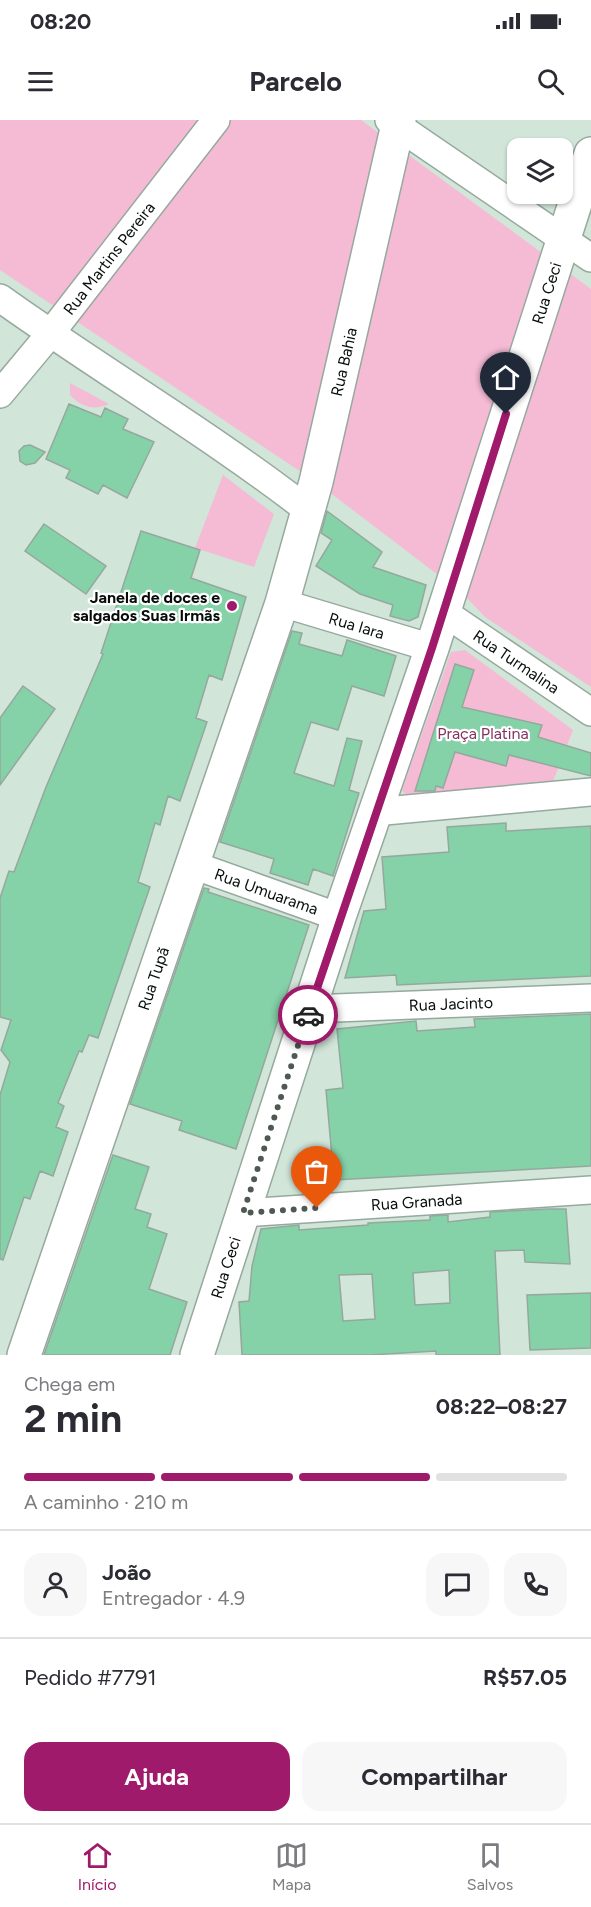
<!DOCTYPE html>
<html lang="pt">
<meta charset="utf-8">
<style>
body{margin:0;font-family:Figtree,sans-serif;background:#f7f7f7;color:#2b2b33;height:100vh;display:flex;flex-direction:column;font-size:22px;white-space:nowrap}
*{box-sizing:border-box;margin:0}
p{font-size:20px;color:#7c7c81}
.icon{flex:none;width:33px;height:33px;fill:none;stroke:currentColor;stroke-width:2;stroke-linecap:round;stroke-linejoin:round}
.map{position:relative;height:1235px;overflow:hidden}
.sheet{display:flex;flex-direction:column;background:#fff;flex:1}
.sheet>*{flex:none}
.fabs{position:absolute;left:507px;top:18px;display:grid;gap:12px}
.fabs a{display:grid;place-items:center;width:66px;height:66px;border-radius:12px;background:#fff;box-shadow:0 2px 4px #0004;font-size:30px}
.pin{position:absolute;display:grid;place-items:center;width:51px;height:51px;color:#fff;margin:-62px -26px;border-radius:50% 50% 50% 0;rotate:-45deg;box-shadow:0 0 6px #0007}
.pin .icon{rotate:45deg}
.courier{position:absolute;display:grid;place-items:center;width:60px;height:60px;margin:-30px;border:4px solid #9f1a6a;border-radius:50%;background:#fff;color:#222;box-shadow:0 2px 8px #0007}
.summary em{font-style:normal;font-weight:700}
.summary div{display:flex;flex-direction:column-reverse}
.summary{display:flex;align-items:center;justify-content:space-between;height:102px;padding:0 24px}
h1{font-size:39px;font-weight:700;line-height:45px}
.bar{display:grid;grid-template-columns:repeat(4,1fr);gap:9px 6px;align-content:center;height:72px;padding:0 24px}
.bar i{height:8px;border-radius:4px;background:#e1e1e2}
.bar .current{background:#9f1a6a}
.bar p{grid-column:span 4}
.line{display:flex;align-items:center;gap:15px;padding:0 24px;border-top:2px solid #e1e1e2}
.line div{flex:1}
.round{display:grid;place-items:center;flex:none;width:63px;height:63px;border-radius:18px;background:#f7f7f7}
.primary-button{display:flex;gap:12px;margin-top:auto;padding:12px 24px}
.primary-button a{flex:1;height:69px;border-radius:18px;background:#9f1a6a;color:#fff;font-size:24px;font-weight:700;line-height:69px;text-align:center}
.primary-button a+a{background:#f7f7f7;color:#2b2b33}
.status{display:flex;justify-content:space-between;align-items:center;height:42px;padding:0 30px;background:#fff;direction:ltr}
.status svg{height:16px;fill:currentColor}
header{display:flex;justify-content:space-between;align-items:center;height:78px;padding:0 24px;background:#fff;font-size:27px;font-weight:700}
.tabs{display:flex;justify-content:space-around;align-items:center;height:84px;border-top:2px solid #e1e1e2;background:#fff;font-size:16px;color:#7c7c81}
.tabs a{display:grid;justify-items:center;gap:3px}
.tabs .current{color:#9f1a6a}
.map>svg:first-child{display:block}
</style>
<div class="status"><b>08:20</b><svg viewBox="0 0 49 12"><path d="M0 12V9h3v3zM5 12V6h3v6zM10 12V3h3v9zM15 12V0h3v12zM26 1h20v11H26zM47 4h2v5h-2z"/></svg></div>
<header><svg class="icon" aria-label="menu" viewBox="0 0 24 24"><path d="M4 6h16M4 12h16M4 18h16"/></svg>Parcelo<svg class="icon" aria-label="search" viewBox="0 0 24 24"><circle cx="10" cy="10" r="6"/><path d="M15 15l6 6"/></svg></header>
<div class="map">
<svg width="591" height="1235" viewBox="0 0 591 1235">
<rect width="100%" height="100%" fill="#d1e5d9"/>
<path fill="#f5bbd5" d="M0,0H361L591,169V567L485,497L463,474L316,362L0,150Z
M70,263L109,284C94,291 81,287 70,275Z
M223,355L274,394L254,447L195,428Z
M465,530L573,610L552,664L407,676L402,670L451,532Z"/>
<path fill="#85d1a8" stroke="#95a89d" stroke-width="1.5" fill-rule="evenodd" d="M69,284L101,297L105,288L128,299L123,309L154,322L127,378L103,365L98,374L66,358L70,350L46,339Z
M30,325L45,332L35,343L26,345L20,341L19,331L24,326Z
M327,391L382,432L373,447L426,465L418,497L409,501L390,496L393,485L360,474L316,446L332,420L321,413Z
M44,404L106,446L86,474L25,431Z
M141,411L200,430L191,458L246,477L222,560L209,555L196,598L207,602L180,681L168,676L160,705L155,703L138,762L150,767L98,918L89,915L82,932L79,931L58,983L64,986L56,1007L68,1012L53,1056L40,1051L30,1079L24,1077L3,1140L0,1139V975L10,942L1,930L11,900L0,897V778L9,751L14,752L46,667L103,534L101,533Z
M292,511L302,513L299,524L342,536L347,520L396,536L384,576L352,566L338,610L311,602L294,653L334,666L347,618L362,621L349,670L359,673L333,756L313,749L308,765L270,753L274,739L220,722Z
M455,544L474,550L462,587L542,605L538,617L591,633V656L509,635L506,646L455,632L443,668L436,666L435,671H415Z
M23,566L55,589L0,665V598Z
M506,703V711L591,706V856L397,865L396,855L345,858L364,791L386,789L382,737L449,732L447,707Z
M204,768L209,769L208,772L309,805L236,1029L179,1010L182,1001L130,984Z
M591,894V1046L334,1060L326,970L343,968L337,909L416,901L417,911L475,907L474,899Z
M113,1035L149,1047L135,1089L151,1094L147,1107L167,1114L149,1169L187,1182L170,1235H44Z
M548,1089H566L570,1144L525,1142L524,1130L495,1131L500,1235H436V1231L370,1235H242L239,1182L249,1181L252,1146L261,1109L299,1105V1110L368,1105V1103L430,1100V1096L448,1095V1102L490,1097V1092ZM449,1150L450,1183L415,1185L413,1153ZM372,1154L375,1199L343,1201L339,1155Z
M591,1173V1228L530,1230L527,1175Z"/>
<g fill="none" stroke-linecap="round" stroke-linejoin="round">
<g stroke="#96a99e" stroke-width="30">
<g id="minor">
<path d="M389,0L591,138"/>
<path d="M0,178C102,251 210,314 309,391"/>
<path id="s1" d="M0,274L50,214L216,0"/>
<path id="s2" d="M282,483L432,528"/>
<path id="s3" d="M442,491L591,592"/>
<path d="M374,692L591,672"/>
<path id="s4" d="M193,745L339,797"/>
<path id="s5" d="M310,889L591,878"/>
<path id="s6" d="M243,1093L591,1070"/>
</g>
</g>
<g stroke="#96a99e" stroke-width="36">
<g id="major">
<path id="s7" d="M24,1235L282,483L316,362L399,0"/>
<path id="s8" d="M197,1235L339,797L432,528L591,34"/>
</g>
</g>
<use href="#minor" stroke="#fff" stroke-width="27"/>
<use href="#major" stroke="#fff" stroke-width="33"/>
</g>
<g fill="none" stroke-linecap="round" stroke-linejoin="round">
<path stroke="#4e5952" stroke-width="6" stroke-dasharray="0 10.8" d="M308,895L243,1093L317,1088"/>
<path stroke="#9f1a6a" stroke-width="8" d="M308,895L432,528L506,294"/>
</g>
<circle fill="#9f1a6a" stroke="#fff" stroke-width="2" cx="232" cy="486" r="6"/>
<g text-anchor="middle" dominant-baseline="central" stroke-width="4.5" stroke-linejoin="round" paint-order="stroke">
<g font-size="16" fill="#070e0a" stroke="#fff">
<text stroke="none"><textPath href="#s1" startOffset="174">Rua Martins Pereira</textPath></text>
<text stroke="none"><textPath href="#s8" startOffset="1118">Rua Ceci</textPath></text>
<text stroke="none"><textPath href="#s7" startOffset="1044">Rua Bahia</textPath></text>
<text stroke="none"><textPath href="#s2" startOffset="78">Rua Iara</textPath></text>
<text stroke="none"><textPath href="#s3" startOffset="90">Rua Turmalina</textPath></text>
<text stroke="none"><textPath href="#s4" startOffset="78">Rua Umuarama</textPath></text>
<text stroke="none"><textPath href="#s7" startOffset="398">Rua Tupã</textPath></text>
<text stroke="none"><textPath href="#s5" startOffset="141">Rua Jacinto</textPath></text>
<text stroke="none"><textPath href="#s6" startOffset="174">Rua Granada</textPath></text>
<text stroke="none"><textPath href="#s8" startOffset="92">Rua Ceci</textPath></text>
</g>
<g font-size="16" font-weight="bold" fill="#070e0a" stroke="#fff" text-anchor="end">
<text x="220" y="477">Janela de doces e<tspan x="220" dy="18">salgados Suas Irmãs</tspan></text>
</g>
<g font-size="16" fill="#85325e" stroke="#fff">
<text x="483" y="613">Praça Platina</text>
</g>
</g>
</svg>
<div class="fabs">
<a><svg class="icon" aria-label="layers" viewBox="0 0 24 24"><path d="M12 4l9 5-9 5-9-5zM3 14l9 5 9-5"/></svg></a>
</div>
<div class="pin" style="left:317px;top:1088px;background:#ea580c"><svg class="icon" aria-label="bag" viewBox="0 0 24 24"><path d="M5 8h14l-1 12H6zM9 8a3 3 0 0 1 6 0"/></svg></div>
<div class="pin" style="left:506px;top:294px;background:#1f2937"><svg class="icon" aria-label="home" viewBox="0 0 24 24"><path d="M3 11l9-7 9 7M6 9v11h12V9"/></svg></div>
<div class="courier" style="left:308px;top:895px"><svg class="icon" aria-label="car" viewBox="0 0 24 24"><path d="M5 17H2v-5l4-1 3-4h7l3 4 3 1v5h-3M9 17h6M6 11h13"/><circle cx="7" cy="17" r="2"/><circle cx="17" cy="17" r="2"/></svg></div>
</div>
<section class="sheet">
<div class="summary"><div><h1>2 min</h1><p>Chega em</p></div><em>08:22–08:27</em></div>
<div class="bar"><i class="current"></i><i class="current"></i><i class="current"></i><i></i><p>A caminho · 210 m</p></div>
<div class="line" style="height:108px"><a class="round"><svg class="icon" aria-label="person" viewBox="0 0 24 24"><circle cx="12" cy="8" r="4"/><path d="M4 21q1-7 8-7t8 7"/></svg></a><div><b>João</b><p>Entregador · 4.9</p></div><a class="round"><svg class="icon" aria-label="chat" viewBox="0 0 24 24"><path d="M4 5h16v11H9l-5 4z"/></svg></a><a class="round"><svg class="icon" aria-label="phone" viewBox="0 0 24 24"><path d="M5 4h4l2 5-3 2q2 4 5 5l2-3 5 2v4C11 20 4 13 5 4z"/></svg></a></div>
<div class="line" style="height:78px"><div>Pedido #7791</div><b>R$57.05</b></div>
<div class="primary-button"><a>Ajuda</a><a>Compartilhar</a></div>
</section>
<nav class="tabs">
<a class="current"><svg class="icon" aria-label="home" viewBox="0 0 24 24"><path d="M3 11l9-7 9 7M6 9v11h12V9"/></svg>Início</a>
<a><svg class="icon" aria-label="map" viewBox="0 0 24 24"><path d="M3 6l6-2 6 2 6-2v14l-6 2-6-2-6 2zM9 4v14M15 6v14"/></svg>Mapa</a>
<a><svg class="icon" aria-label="saved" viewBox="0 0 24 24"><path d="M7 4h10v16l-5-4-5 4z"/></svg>Salvos</a>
</nav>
